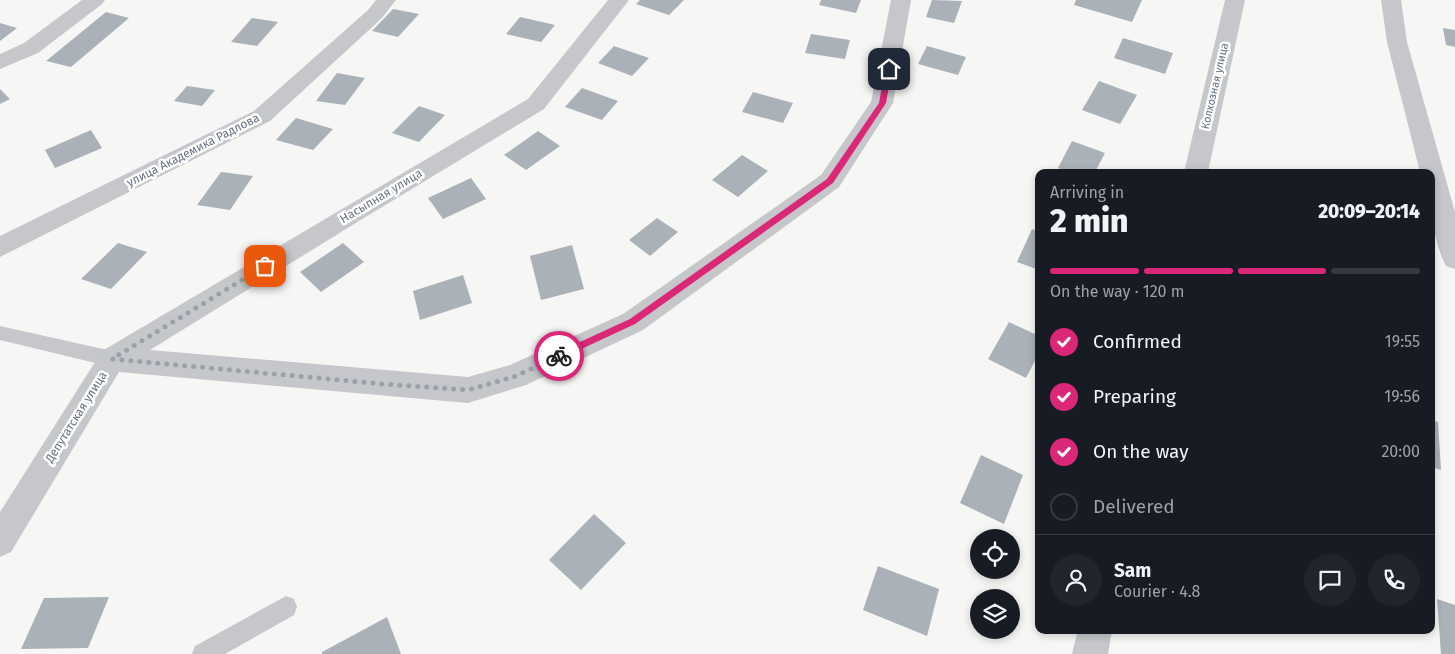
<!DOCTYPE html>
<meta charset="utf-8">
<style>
body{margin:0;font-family:"Fira Sans",sans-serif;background:#20242c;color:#f1f3f6;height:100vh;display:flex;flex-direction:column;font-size:19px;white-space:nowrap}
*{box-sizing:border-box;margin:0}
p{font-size:16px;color:#9ea1a6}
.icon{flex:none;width:28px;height:28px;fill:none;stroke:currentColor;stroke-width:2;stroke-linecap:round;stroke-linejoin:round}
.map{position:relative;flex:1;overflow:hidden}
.sheet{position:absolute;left:1035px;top:169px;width:400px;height:465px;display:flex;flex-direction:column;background:#171b24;border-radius:10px;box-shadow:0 2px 8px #0003}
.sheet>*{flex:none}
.tools{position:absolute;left:970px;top:529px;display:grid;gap:10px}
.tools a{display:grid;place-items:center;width:50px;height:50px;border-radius:50%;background:#171b24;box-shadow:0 2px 8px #0003;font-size:25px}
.pin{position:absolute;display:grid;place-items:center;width:42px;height:42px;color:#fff;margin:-21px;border-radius:10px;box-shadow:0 2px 8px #0006}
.courier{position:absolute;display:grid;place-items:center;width:50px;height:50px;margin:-25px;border:4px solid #db2777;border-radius:50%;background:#fff;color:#222;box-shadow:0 1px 6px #0007}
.headline em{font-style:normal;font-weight:800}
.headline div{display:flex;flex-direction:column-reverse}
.headline{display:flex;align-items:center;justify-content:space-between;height:85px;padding:0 15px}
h1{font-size:32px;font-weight:800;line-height:38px}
.bar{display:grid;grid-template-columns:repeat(4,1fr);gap:8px 5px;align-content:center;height:60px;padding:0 15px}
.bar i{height:6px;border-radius:4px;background:#363941}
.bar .on{background:#db2777}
.bar p{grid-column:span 4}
.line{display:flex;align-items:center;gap:12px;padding:0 15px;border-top:1px solid #363941}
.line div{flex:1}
.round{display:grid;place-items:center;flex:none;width:52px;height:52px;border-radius:26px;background:#20242c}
ol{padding:0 15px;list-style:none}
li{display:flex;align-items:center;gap:15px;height:55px}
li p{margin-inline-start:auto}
li .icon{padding:5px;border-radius:50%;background:#db2777;color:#fff;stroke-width:4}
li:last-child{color:#9ea1a6}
li i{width:28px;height:28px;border:2px solid #363941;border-radius:50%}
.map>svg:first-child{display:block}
</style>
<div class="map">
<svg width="1455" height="654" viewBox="0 0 1455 654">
<rect width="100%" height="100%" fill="#f6f7f4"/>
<path fill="#abb1b8" d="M640,0H684L669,15L636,4Z
M821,0H861L856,13L819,5Z
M932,0L962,1L954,23L926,17Z
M1076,0H1142L1132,22L1074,5Z
M393,9L419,14L398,37L372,31Z
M106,12L129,18L71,67L46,61Z
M520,17L555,25L541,42L506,34Z
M252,18L278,22L257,46L231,42Z
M0,23L17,28L0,41Z
M1443,28L1455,30V47L1446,45Z
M811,34L850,40L845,59L805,53Z
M1123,38L1173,53L1165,74L1114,58Z
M614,46L649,58L632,76L598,63Z
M927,46L966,57L958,75L918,64Z
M337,73L365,78L345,105L316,101Z
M1099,81L1137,95L1120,124L1082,110Z
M187,86L215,90L202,106L174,101Z
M582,88L618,101L602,120L565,107Z
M0,89L10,99L0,104Z
M753,92L793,103L783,123L742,112Z
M419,106L445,115L419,142L392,133Z
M296,118L333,129L313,150L276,140Z
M91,130L102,148L55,168L45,150Z
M538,131L560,146L526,170L504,155Z
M1072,141L1105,153L1095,172H1069L1058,168Z
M742,155L768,171L738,197L712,180Z
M221,172L253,176L230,210L197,205Z
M471,178L486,199L443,219L428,198Z
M657,218L678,232L650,256L629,240Z
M1032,229L1039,232V270L1017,262Z
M118,243L147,252L111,289L81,279Z
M343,243L364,262L321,292L300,272Z
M572,245L584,289L541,300L530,256Z
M463,275L472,303L420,320L413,291Z
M1009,322L1039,336V353L1026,378L988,359Z
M1431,420L1438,422L1441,470L1431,467Z
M981,455L1023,475L1004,524L960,503Z
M594,514L626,543L581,590L549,560Z
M878,566L939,589L927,636L863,610Z
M109,597L88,648L21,649L44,598Z
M1437,599L1455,605V654H1441Z
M387,617L401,654H322V652Z"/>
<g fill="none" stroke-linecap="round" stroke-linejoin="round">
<path fill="#c5c7cb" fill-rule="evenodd" d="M0,326L112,351L118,354L121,359L118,364L112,367L0,340Z
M286,596L294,599L297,607L294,615L225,654H192L195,646Z"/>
<path fill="#c5c7cb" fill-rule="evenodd" d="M82,0H105L102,4L38,53L0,69V54L24,43Z
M376,0H396L382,18L270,121L0,257V236L254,111L368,10Z
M608,0H629L544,109L359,221L150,350L468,377L510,365L623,314L821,175L871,102L891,0H911L893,103L839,187L643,330L526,385L468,403L119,372L11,552L0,557V512L102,351L528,99Z
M1225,0H1245L1208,172H1184Z
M1381,0H1401L1407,42L1455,212V269L1446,266C1431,237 1431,204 1431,172H1420L1387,42Z
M1078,630H1112L1108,654H1072Z"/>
</g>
<path fill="#db2777" d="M889,67L892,69L886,103L833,183L635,324L562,358H556V353L630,319L827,179L879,103L885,69Z"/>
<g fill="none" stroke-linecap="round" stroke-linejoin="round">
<path stroke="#99a2ab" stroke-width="5" stroke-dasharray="0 9" d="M265,266L112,359L383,384L468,390L516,376L559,356"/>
</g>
<g text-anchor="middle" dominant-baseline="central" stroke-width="5" stroke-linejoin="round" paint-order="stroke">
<g font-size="11" fill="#677484" stroke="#fff">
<text transform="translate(1215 86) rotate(-77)">Колхозная улица</text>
</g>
<g font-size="12" fill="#677484" stroke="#fff">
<text transform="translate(193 150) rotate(-27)">улица Академика Радлова</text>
<text transform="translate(381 196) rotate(-31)">Насыпная улица</text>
<text transform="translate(76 417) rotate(-58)">Депутатская улица</text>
</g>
</g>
</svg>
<div class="tools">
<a><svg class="icon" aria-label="locate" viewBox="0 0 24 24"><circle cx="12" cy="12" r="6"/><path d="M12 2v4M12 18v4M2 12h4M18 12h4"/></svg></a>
<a><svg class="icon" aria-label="layers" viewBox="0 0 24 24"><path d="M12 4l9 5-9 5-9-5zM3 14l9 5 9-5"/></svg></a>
</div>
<div class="pin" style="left:265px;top:266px;background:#ea580c"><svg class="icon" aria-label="bag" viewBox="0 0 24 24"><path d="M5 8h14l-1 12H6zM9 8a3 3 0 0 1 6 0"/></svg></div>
<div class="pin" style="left:889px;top:69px;background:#1f2937"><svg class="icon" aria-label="home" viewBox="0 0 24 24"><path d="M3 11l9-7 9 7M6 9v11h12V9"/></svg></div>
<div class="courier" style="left:559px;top:356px"><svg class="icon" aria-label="bike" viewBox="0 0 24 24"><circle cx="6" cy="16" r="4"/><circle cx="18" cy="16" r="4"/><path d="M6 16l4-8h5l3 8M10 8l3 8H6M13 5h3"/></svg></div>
<section class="sheet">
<div class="headline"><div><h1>2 min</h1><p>Arriving in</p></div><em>20:09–20:14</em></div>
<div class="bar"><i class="on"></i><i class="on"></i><i class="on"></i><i></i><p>On the way · 120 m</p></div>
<ol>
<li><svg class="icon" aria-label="check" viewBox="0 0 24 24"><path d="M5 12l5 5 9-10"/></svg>Confirmed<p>19:55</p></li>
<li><svg class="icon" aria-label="check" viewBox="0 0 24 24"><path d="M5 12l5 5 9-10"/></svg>Preparing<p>19:56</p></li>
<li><svg class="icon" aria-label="check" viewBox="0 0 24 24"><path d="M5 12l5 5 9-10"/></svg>On the way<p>20:00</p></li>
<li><i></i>Delivered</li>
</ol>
<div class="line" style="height:90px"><a class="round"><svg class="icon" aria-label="person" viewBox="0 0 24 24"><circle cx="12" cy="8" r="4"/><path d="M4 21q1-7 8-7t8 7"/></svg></a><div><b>Sam</b><p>Courier · 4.8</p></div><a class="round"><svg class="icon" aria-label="chat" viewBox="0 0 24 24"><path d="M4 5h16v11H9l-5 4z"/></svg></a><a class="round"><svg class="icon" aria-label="phone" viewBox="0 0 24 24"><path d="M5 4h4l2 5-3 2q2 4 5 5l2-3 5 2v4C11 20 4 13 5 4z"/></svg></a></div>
</section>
</div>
